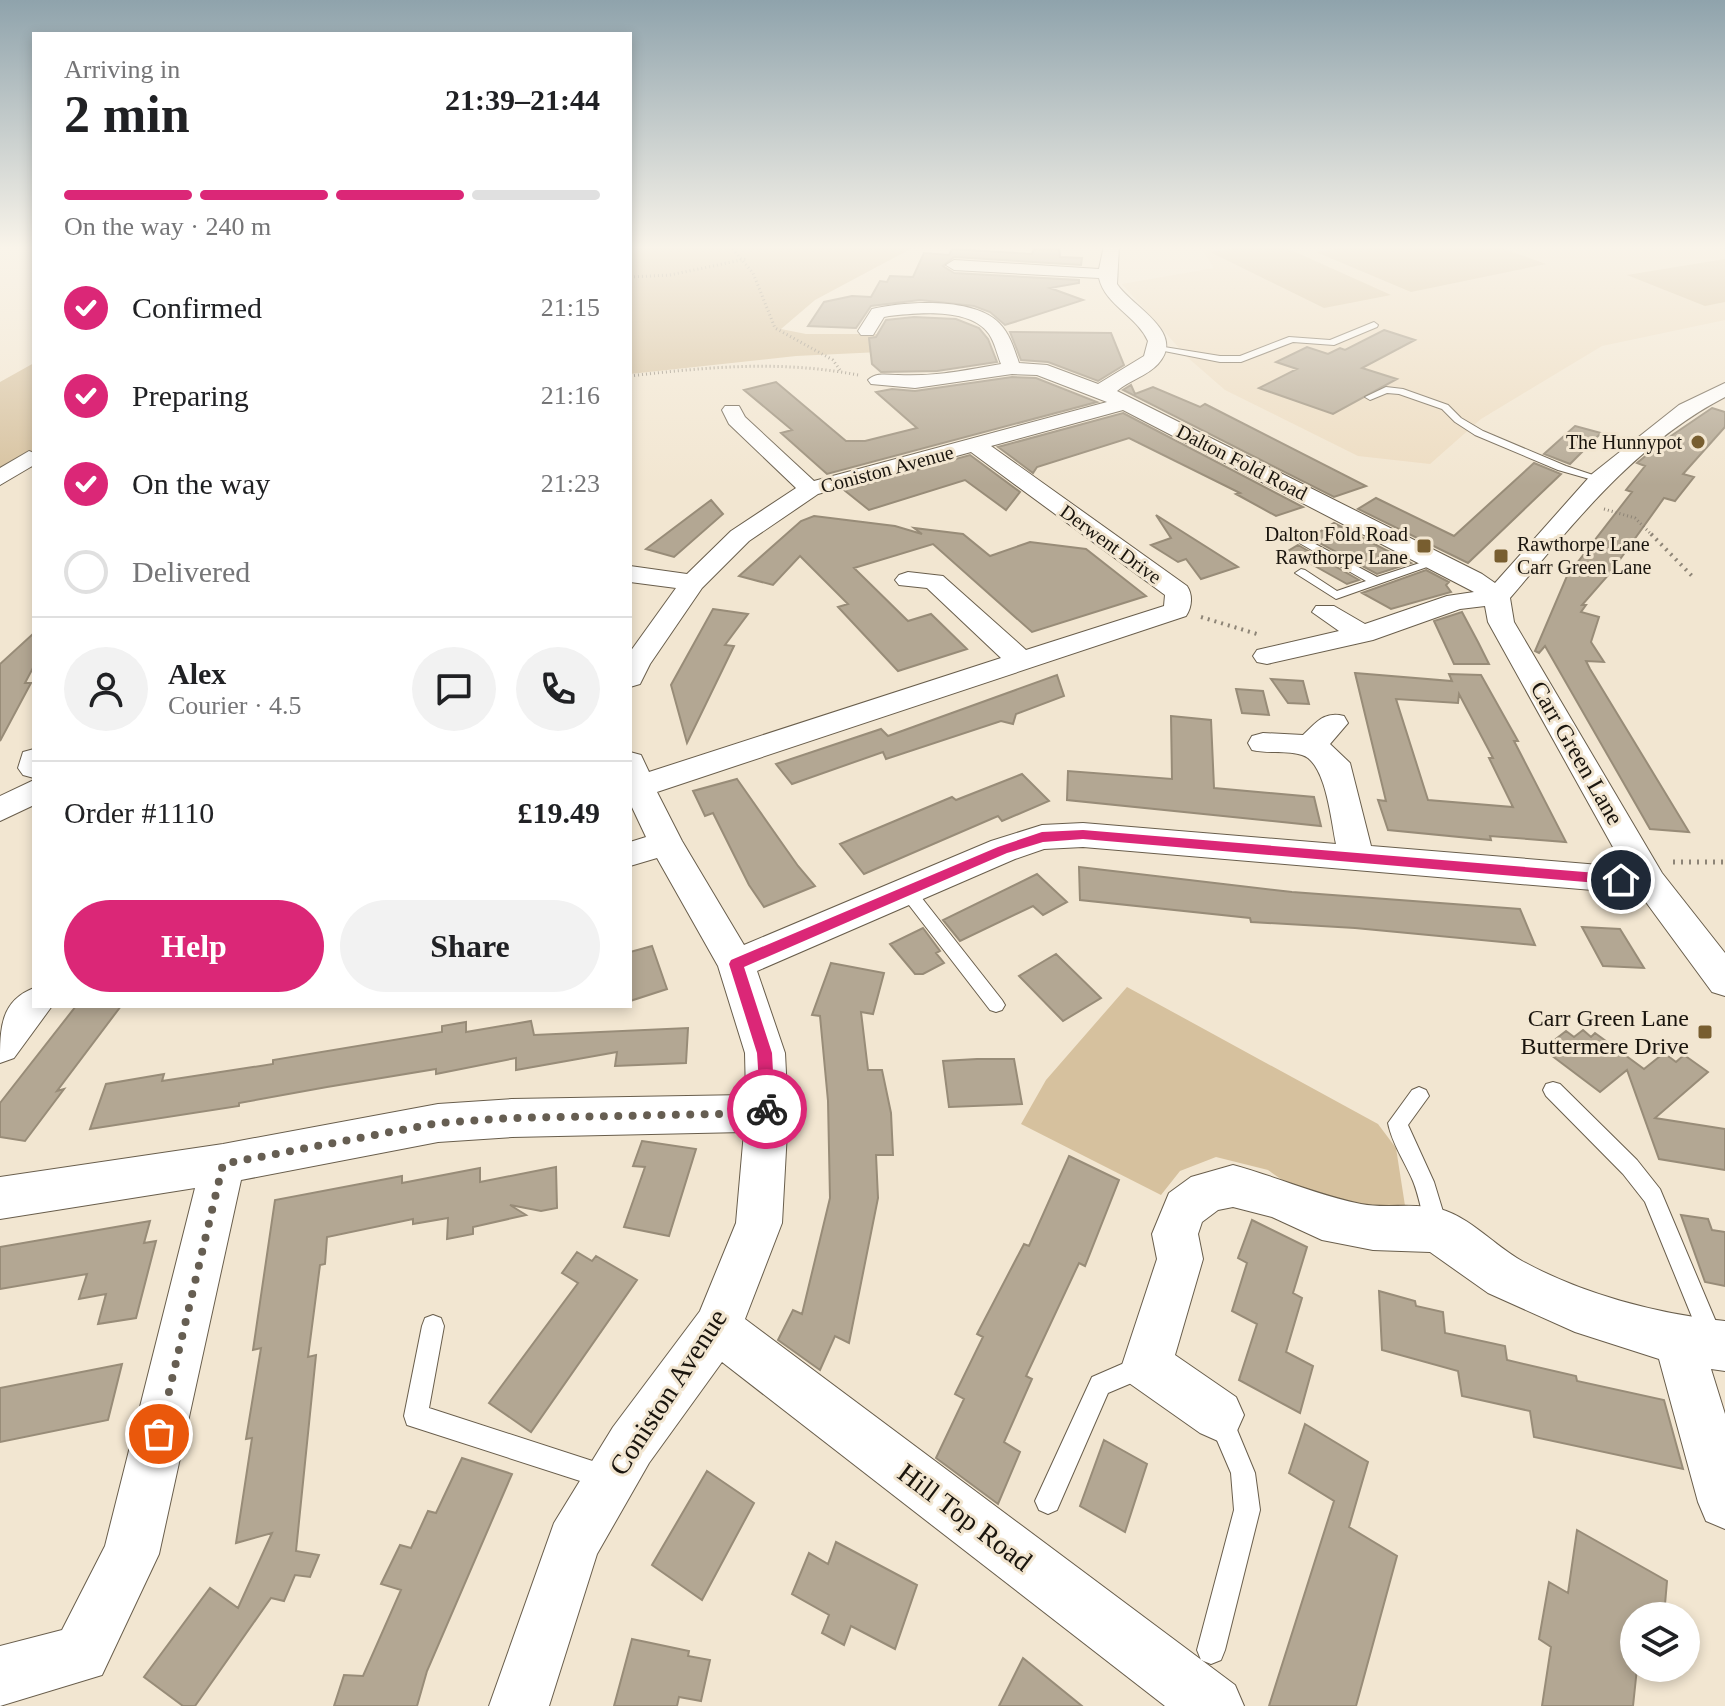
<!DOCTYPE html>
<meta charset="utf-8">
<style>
body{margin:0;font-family:"Times New Roman",serif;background:#f2f2f2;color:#202124;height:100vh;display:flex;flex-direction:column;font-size:30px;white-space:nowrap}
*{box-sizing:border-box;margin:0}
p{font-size:26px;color:#757577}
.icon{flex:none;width:44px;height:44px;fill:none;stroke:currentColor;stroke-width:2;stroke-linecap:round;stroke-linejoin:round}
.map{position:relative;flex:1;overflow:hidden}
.panel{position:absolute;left:32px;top:32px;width:600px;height:976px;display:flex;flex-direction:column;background:#fff;border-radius:0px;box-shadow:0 4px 12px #0003}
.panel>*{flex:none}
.controls{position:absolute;left:1620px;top:1602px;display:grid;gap:16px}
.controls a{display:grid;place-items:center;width:80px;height:80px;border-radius:50%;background:#fff;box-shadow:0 4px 12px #0003;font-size:40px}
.pin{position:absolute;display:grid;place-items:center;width:68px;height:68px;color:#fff;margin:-34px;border:4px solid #fff;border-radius:50%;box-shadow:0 2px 8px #0007}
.courier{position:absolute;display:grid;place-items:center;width:80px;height:80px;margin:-40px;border:6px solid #db2777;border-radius:50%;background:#fff;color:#222;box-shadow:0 2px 10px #0007}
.overview em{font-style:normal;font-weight:800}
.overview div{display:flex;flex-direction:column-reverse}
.overview{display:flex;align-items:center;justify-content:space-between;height:136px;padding:0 32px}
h1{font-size:52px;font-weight:800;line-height:60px}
.bar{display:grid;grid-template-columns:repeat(4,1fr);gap:12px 8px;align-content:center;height:96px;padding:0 32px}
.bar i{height:10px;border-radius:6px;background:#e0e0e0}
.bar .current{background:#db2777}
.bar p{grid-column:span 4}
.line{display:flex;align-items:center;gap:20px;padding:0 32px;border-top:2px solid #e0e0e0}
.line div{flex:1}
.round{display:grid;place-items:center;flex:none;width:84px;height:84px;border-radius:42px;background:#f2f2f2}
ol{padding:0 32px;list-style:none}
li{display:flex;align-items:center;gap:24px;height:88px}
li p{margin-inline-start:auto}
li .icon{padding:8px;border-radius:50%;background:#db2777;color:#fff;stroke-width:4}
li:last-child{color:#757577}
li i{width:44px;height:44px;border:4px solid #e0e0e0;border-radius:50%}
.cta{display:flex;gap:16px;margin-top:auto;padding:16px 32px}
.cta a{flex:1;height:92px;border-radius:48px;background:#db2777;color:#fff;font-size:32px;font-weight:800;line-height:92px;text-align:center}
.cta a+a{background:#f2f2f2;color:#202124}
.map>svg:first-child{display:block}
</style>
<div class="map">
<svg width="1725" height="1706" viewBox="0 0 1725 1706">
<rect width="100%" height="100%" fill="#f2e6d1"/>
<path fill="#eddcc1" d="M1200,246H1725V320L1602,346L1481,419L1430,464L1358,456L1225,390L1187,357L1122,284L1214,268Z"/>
<path fill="#d6c19e" d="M630,246H916L815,300L781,329L806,334H877L880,352L796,356L630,374Z
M1248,246H1282L1391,295L1324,308L1210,252Z
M1351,246H1496L1546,264L1411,292L1316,252Z
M1725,259V302L1705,306L1627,275Z
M34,363V468L6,467L0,471V382Z
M1127,987L1378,1124L1396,1148L1406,1212L1367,1215L1298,1191L1268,1170L1216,1157L1180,1171L1161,1195L1021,1124L1046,1080Z"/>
<path fill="#b3a793" stroke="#988c78" stroke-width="2" fill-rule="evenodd" d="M1035,246H1059L1060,257L1082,258L1081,265L954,257L943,266L954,273L1079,280V283L1050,288L1083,300L1005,325L990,312L974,306L920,300L871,306L856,328L808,326L824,302L852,296L871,297L880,281L887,282L890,276L913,277L924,253L949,255L952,249L1032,254Z
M914,317L956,319L979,328L988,339L997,362L937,371L881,372L872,364L869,338L876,337L886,320Z
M1384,330L1415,340L1362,368L1397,379L1333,414L1259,388L1297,369L1276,362L1307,347L1328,354L1340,348L1345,350Z
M1010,332L1111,333L1124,365L1098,381L1048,362L1021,360Z
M1012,377L1036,378L1097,402L827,474L781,433L792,430L744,390L776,382L846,441H865L917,428L876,392L892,389L915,391Z
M1131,385L1135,394L1153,387L1200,407L1205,404L1366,486L1334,497L1123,390Z
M1712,408L1725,412V427L1683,474L1694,477L1675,501L1664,498L1611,572L1582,605H1586L1581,612L1599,617L1591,642L1604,662L1586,661L1590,669L1689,832L1650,829L1545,646L1539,653L1535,651L1567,576L1632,492L1626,490L1645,466L1637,463L1665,440Z
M1123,413L1303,507L1276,516L1236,494L1240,493L1129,438L1037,467L1033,473L998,447Z
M1575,426L1601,433L1570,464L1544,454Z
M970,455L1020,492L1006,510L965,480L869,510L844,490Z
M1534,463L1561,474L1468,563L1358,509L1376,498L1454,536Z
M711,500L723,514L674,557L646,549Z
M1156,515L1238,567L1201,579L1186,559L1178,562L1151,545L1171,538Z
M814,516L895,526L922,534L914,528L963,534L990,556L1030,542L1086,549L1146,596L1032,632L933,544L854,568L908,621L931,614L967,649L898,671L838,607L848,604L800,556L773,585L739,576L801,521Z
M1334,523L1411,563L1377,574L1310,538Z
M1298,545L1359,580L1347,584L1288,551Z
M1426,570L1449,582L1446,585L1451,592L1391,609L1362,593Z
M713,609L748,614L725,645L734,646L687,743L671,685Z
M1462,612L1478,642L1489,664H1454L1434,621Z
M34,633V666L25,683H31L0,741V664Z
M1355,673L1452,681L1449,674L1481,675L1518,741H1514L1566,842L1490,836L1491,840L1388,830L1378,800L1386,801ZM1459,694L1493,758H1489L1513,807L1428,800L1396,699L1458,703Z
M1057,675L1064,696L1016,714L1013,724L1001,721L886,759L883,752L792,784L776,764L881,729L888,736Z
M1271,679L1303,681L1309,704L1288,703Z
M1236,689L1263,691L1269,715L1242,713Z
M1171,716L1211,720L1214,788L1314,797L1321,826L1067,800L1068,771L1172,779Z
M1022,774L1049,801L1002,821L998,816L864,874L840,844L952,797L956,800Z
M737,779L798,866L815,886L764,907L749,885L713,813L705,816L693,791Z
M1079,867L1292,892L1520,909L1535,945L1355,928L1251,922L1250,918L1080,900Z
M1037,874L1067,902L1043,915L1033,906L960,941L943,920Z
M1582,927L1620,929L1644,968L1603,966Z
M923,928L940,951L936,953L944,963L923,974H915L890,944Z
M652,946L667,989L630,1001V952Z
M1056,954L1101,998L1063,1021L1019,976Z
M831,963L884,973L873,1014L861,1012L868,1070H882L891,1113L893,1155H876L878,1198L849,1343L835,1336L820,1370L778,1340L793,1310L802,1314L830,1198L828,1101L820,1016L812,1015Z
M76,1006H121L57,1091L64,1089L25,1141L0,1137V1103Z
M531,1021L534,1035L688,1028L686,1063L615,1066L617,1052L516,1070V1058L436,1074V1069L327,1087L239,1103V1106L90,1129L106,1084L164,1074L162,1081L273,1064V1060L442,1032V1026L466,1022V1032Z
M1583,1030L1591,1037L1595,1033L1644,1069L1664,1053L1676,1062L1684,1055L1708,1072L1655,1118L1725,1129V1170L1659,1159L1627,1070L1600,1092L1543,1049L1566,1031L1574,1037Z
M977,1059H1014L1022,1104L949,1107L943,1061Z
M642,1141L696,1149L669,1236L624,1227L645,1167L633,1166Z
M1069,1156L1119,1180L1085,1266L1079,1263L1026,1376L1032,1379L1004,1442L1020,1452L998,1504L936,1458L964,1399L955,1394L983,1337L977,1334L1024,1244L1029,1246Z
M556,1167L557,1208L541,1211L510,1205L526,1215L473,1227V1234L447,1239L448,1218L413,1224V1219L327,1237L325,1264L320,1265L308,1357L316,1355L296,1551L319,1555L310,1577L295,1575L284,1601L271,1598L195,1706H183L144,1677L210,1588L238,1608L272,1533L236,1543L252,1438L246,1439L261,1348L253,1350L275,1200L402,1176V1183L480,1168V1182Z
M1681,1215L1708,1219L1712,1230L1725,1232V1286L1705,1282Z
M1252,1220L1307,1247L1293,1293L1302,1298L1286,1352L1313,1366L1300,1413L1239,1380L1257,1324L1232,1311L1247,1263L1238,1258Z
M150,1221L144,1243L156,1241L136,1318L98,1324L106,1294L79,1299L87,1274L0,1289V1247Z
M577,1252L592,1261L596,1256L637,1280L531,1432L489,1403L578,1283L562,1273Z
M1379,1291L1415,1301L1416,1306L1443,1312L1445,1333L1505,1346L1507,1360L1576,1376L1577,1381L1664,1400L1683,1469L1534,1437L1530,1411L1462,1396L1458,1371L1382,1350Z
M122,1364L108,1420L0,1442V1388Z
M1305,1424L1368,1462L1349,1527L1397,1556L1356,1706H1269L1334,1501L1289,1473Z
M1104,1440L1147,1464L1125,1532L1080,1506Z
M462,1458L512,1474L427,1671L417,1706H334L344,1675L363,1676L401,1590L381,1584L400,1545L411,1548L428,1511L436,1513Z
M707,1471L754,1503L702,1600L652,1565Z
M1577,1530L1667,1581L1664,1616H1634V1668H1637L1633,1706H1542L1551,1647L1539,1639L1549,1582L1568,1593Z
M836,1542L917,1585L895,1649L851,1626L844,1645L822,1633L829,1615L792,1594L809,1553L828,1564Z
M632,1639L689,1651L688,1656L710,1660L701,1701L679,1697L677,1706H614Z
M1023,1658L1082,1706H999Z"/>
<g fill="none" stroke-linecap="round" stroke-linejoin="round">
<g stroke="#695e4c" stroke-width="2">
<path id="service" d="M1374,322L1378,325L1377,327L1334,345L1293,342L1241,362H1220L1154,349L1158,346L1220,356H1240L1289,337L1330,340Z
M1386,387L1403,389L1448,405L1461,418L1483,431L1566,466L1605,479L1600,482L1558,470L1475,435L1455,422L1442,409L1399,394L1387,393L1370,400L1365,397Z
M1291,531L1377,577L1438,557L1444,561L1336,599L1295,573L1301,569L1305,570L1337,591L1366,581L1287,536L1285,534Z
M908,886L914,888L1002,1000L1005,1005L1002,1010L996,1012L990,1010L902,896L900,892L902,888Z
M1553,1082L1560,1084L1637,1160L1660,1189L1722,1336L1719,1344L1711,1347L1703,1344L1645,1202L1623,1174L1546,1096L1543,1090L1546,1084Z
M1419,1087L1426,1090L1429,1096L1408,1125L1434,1182L1448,1228L1445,1235L1437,1238L1429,1235C1422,1218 1420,1198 1413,1181C1405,1162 1392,1144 1388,1123L1412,1090Z
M433,1315L441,1318L444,1326L429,1408L614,1468L617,1477L614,1486L605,1489L407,1425L404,1416L422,1326L425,1318Z
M1145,1354L1153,1358L1157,1366L1153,1374L1108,1393L1057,1510L1048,1514L1039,1510L1035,1501L1092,1377Z
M1219,1405L1228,1408L1255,1473L1260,1510L1225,1650L1221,1660L1211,1664L1201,1660L1197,1650L1234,1510L1231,1473L1207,1417L1210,1408Z"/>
</g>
<g stroke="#695e4c" stroke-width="2">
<path id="minor" d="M1104,246H1119L1117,284C1132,307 1187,332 1158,364C1147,376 1128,381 1117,391L1482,574L1495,583L1592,474L1679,405L1725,383V397C1636,443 1574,523 1510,598L1514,622L1662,873L1725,953V996L1712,992L1640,894L1083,847L1044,849L1015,859L757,971L785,1053L788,1113L782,1223L745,1319L1235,1685L1244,1706H1165L722,1362L649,1463L597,1554L549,1706H489L554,1523L613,1427L700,1311L736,1223L744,1132L512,1137L438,1142L241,1180L159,1554L102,1675L0,1706V1646L62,1630L105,1546L195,1188L0,1219V1177L223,1144L438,1104L512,1099L746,1095L745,1053L718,966L657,858L630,866V842L646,837L630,803V752L641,755L649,772L1001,658L927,588L899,585L895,580L899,575L908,572L943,576L1026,650L1164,606L1165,595L971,452L818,494L749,541L702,588L650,664L640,684L630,687V652L676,588L630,582V566L687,574L731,531L796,488L729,424L722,410L725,406H739L745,417L814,481L1107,402L1037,375L1012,374L915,388L871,384L868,380C876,372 887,375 898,375C933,377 967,370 1001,364C997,354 995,343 989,334C970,307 917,313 889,316L884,317L873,335H861L858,331L872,309C905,301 974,297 999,323C1010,334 1014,349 1019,363L1047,365L1098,384L1144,356L1148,341C1137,316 1105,305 1099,278L954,270L946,265L954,260L1099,269ZM1123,410L1474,592L1447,596L1365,624L1334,606H1316L1312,612L1339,631L1257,650L1253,656L1257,662L1267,664L1373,640L1460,609L1485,606L1488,622L1624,867L1371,846L1350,763L1330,744L1348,723L1344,716C1324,711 1317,722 1303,735L1263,733L1252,736L1248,743L1252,750C1268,754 1286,750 1302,755C1326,762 1331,821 1336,844L1083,823L1042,825L991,841L744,945L682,841L657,792L1186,616C1192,607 1193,595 1187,586L991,446Z
M29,451L34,453V465L0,485V468Z
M34,749V778L23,775L18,768L23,752Z
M34,780V805L0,821V796Z
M34,988V1006H52L14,1058L0,1063C0,1029 0,1001 34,988Z
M1233,1165C1277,1177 1317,1195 1361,1204C1386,1209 1415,1202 1440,1209C1470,1217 1495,1246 1522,1261C1582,1294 1657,1314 1725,1321V1371L1711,1369L1725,1414V1529L1706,1521L1698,1502L1659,1359L1575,1332L1488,1293L1430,1252L1373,1250L1322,1240L1272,1217L1233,1207L1218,1210L1202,1222L1198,1234L1203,1259L1175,1355L1236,1397L1244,1415L1236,1433L1218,1441L1200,1433L1129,1383L1122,1365L1157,1259L1152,1234L1169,1193L1191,1177Z"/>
</g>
<path stroke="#8e8577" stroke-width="3" stroke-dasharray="1 3" stroke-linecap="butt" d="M730,246L753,273L775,328L833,360L840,370
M630,277L670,275L746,259
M630,376C707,367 781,360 858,375
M1604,509L1635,518L1653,536"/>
<path stroke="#8e8577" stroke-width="4" stroke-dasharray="2 5" stroke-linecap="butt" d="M1651,534L1695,579
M1201,617L1257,634"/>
<path stroke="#8e8577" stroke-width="5" stroke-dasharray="2 6" stroke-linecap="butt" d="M1673,862H1725"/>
<use href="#service" fill="#fff" fill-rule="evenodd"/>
<use href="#minor" fill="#fff" fill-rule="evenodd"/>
</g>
<linearGradient id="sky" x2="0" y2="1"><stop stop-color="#8fa3ac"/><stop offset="0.51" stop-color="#f9f4ea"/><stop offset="1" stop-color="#f9f4ea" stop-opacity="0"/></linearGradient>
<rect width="1725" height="485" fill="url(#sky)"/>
<path fill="#db2777" d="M1083,830L1621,875L1627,880L1621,885L1083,839L1043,842L1007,853L744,967L772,1053L775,1109L767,1116L761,1114L757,1053L729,964L731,960L998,847L1042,832Z"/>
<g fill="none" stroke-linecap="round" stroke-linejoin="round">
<path stroke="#665e52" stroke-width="8" stroke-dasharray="0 14.4" d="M159,1434L223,1164L438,1123L512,1118L767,1113V1109"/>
</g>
<g fill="#785e30" stroke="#f2e6d1" stroke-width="3">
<circle cx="1698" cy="442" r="8"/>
<rect x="1416" y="538" width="16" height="16" rx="4"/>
<rect x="1493" y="548" width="16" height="16" rx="4"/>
<rect x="1697" y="1024" width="16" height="16" rx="4"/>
</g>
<g text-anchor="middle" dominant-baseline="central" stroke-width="6" stroke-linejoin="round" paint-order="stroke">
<g font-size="20" fill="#1a150e" stroke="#f2e6d1" text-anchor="end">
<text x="1682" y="442">The Hunnypot</text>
<text x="1408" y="534">Dalton Fold Road<tspan x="1408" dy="23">Rawthorpe Lane</tspan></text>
<text x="1517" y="544" text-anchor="start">Rawthorpe Lane<tspan x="1517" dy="23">Carr Green Lane</tspan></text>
</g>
<g font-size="20" fill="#1a150e" stroke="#f2e6d1">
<text transform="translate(1242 462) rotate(27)">Dalton Fold Road</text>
<text transform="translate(887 469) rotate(-15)">Coniston Avenue</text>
<text transform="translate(1111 544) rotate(36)">Derwent Drive</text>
</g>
<g font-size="24" fill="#1a150e" stroke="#f2e6d1">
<text transform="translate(1577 753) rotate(60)">Carr Green Lane</text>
</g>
<g font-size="24" fill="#1a150e" stroke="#f2e6d1" text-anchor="end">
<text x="1689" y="1018">Carr Green Lane<tspan x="1689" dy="28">Buttermere Drive</tspan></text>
</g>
<g font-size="28" fill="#1a150e" stroke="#f2e6d1">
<text transform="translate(668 1392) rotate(-57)">Coniston Avenue</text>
<text transform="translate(965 1517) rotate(37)">Hill Top Road</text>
</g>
</g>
</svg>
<div class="controls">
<a><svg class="icon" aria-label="layers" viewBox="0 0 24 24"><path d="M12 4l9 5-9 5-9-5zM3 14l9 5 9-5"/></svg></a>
</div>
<div class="pin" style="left:159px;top:1434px;background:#ea580c"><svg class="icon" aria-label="bag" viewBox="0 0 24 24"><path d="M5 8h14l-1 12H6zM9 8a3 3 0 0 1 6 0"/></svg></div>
<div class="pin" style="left:1621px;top:880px;background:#1f2937"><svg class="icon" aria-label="home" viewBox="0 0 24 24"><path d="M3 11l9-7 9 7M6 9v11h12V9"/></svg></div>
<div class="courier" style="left:767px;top:1109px"><svg class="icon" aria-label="bike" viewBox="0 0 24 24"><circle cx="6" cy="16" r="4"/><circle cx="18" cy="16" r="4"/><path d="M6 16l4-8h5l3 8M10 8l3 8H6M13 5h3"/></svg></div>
<section class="panel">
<div class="overview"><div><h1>2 min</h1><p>Arriving in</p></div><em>21:39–21:44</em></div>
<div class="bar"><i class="current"></i><i class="current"></i><i class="current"></i><i></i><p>On the way · 240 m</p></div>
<ol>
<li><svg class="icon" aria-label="check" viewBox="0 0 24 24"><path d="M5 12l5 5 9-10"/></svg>Confirmed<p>21:15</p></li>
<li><svg class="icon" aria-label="check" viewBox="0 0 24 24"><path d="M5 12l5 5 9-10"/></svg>Preparing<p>21:16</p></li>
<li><svg class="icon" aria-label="check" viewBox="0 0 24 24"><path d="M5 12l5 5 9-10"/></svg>On the way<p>21:23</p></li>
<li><i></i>Delivered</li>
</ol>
<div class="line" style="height:144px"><a class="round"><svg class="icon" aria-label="person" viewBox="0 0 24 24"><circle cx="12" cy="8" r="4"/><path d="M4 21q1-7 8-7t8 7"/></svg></a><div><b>Alex</b><p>Courier · 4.5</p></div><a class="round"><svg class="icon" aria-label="chat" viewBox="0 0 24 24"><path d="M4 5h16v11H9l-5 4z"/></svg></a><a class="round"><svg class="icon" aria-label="phone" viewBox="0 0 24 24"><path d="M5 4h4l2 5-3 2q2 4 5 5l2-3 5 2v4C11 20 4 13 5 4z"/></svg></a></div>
<div class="line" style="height:104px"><div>Order #1110</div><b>£19.49</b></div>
<div class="cta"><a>Help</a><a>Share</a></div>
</section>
</div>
